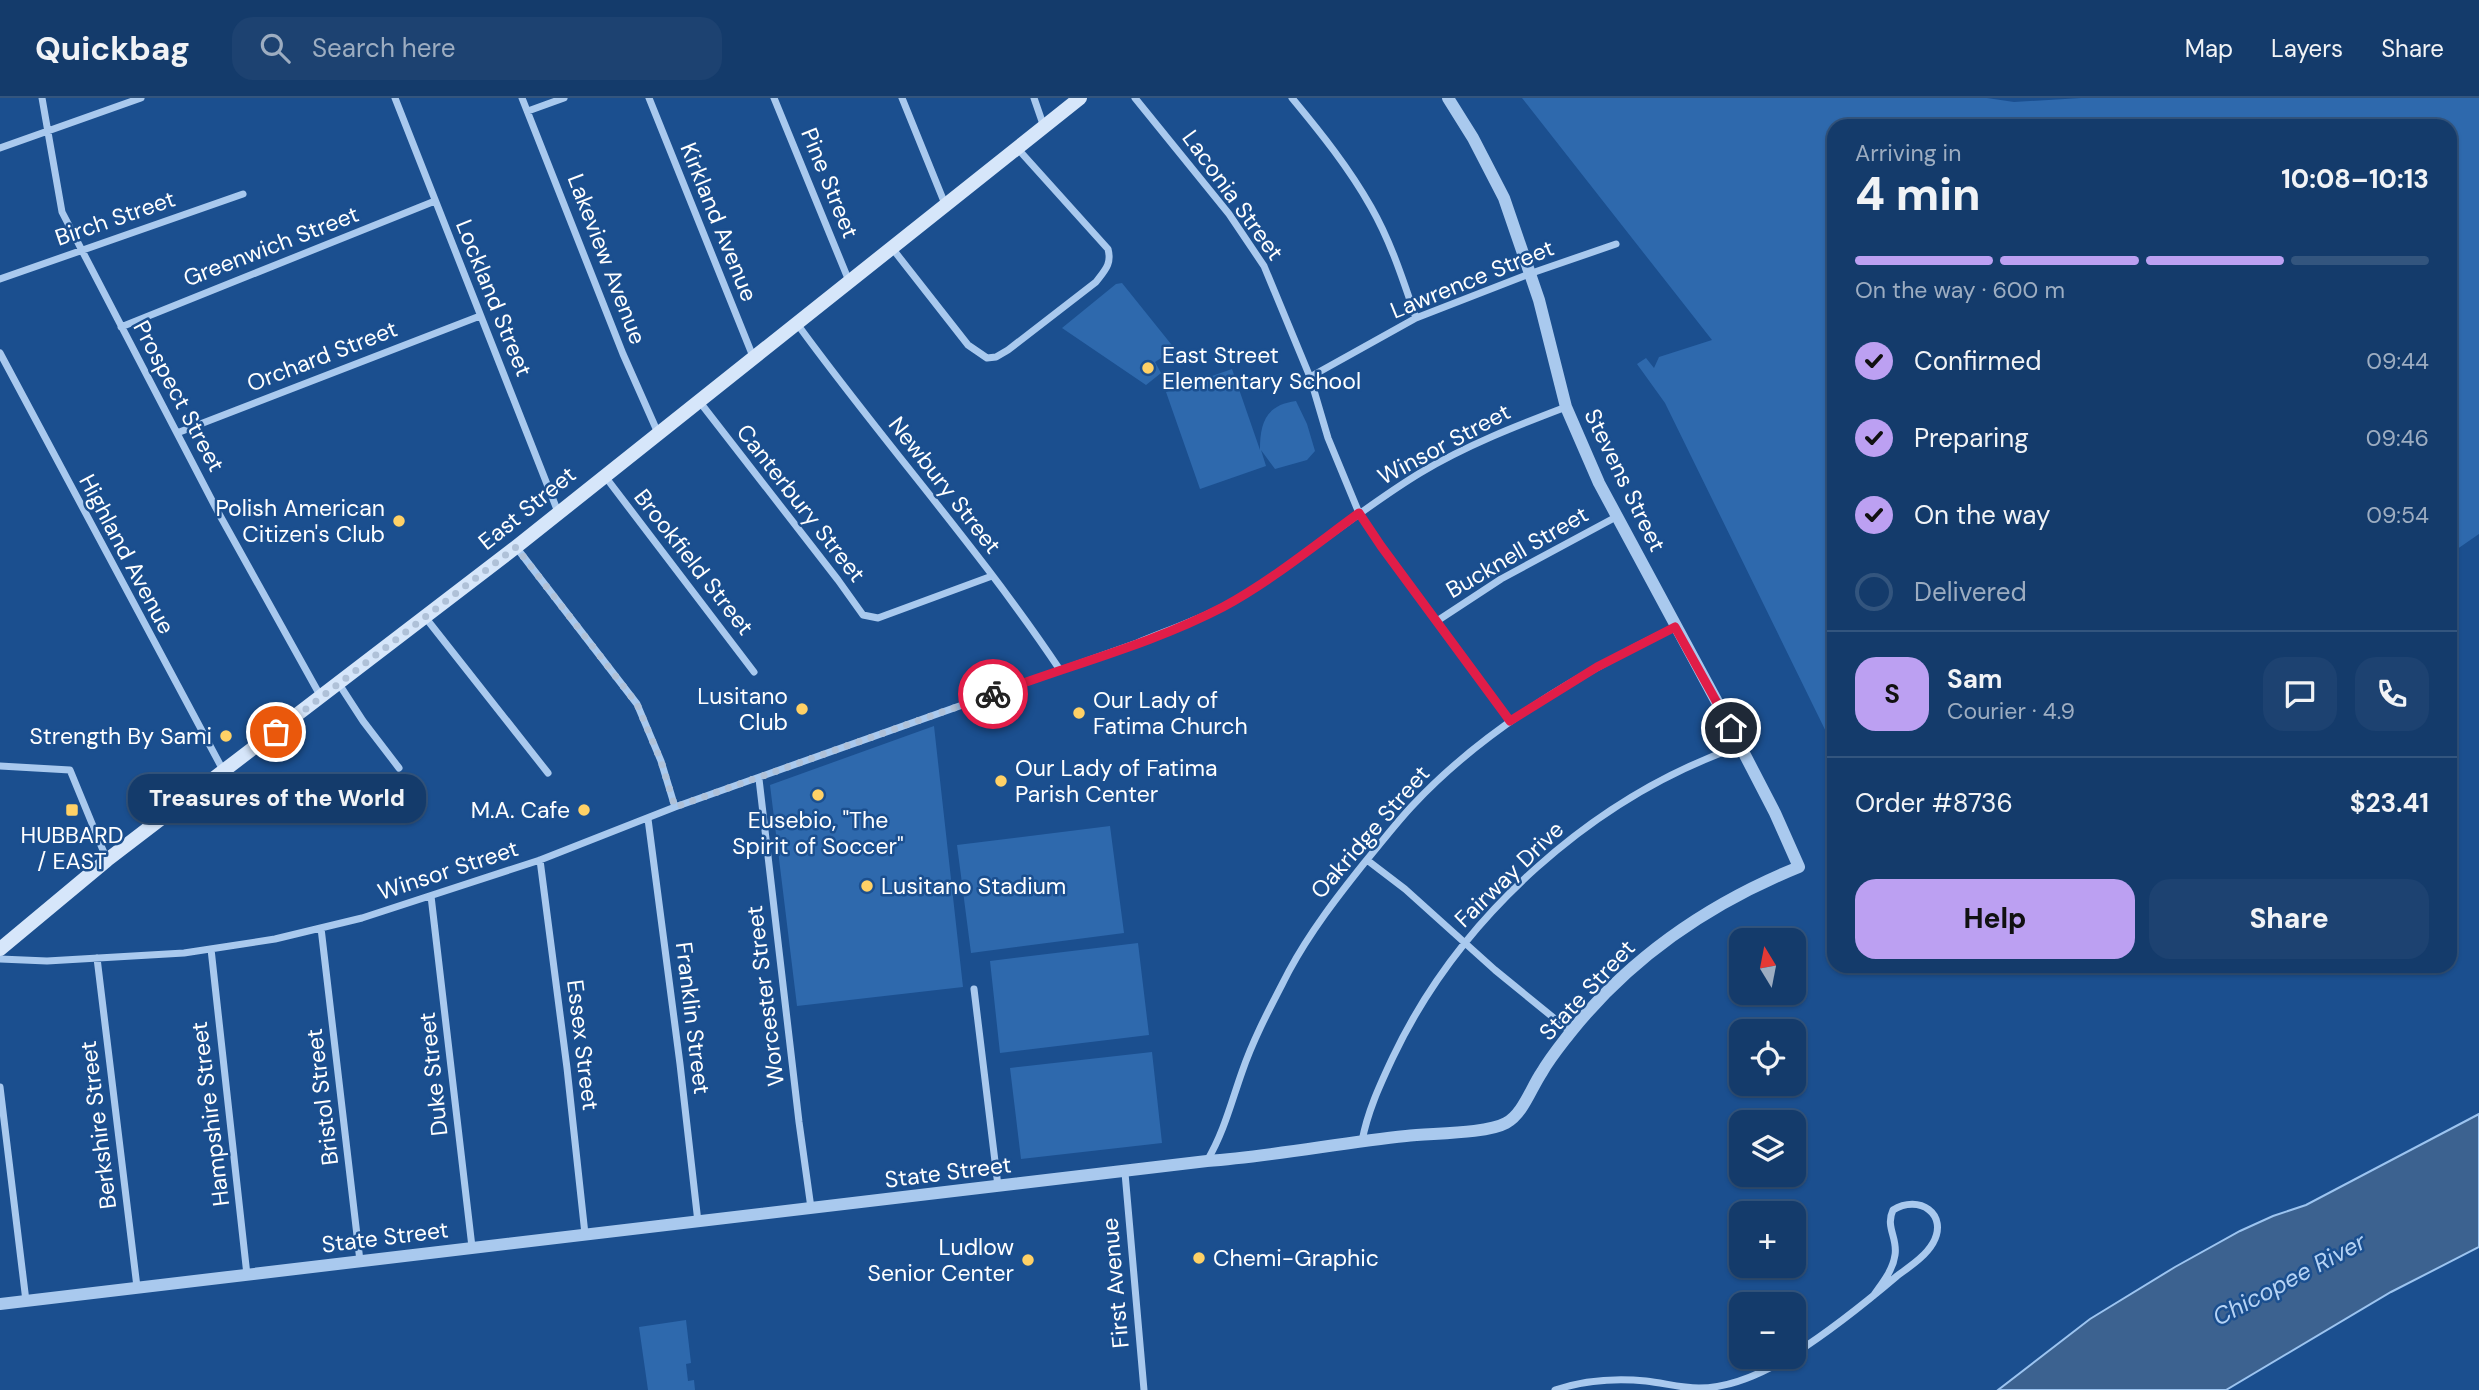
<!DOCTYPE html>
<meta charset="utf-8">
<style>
body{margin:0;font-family:"DM Sans",sans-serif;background:#1d4271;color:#f1f3f6;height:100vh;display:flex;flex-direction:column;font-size:26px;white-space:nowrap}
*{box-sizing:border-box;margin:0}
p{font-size:23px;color:#9dadc1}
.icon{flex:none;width:38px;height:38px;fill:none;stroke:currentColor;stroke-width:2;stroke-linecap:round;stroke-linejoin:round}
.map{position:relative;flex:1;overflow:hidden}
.drawer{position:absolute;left:1827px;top:21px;width:630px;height:854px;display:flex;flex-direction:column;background:#143b6b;border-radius:21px;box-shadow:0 2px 5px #0004,0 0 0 2px #33557e}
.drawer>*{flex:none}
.needle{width:46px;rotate:350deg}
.fabs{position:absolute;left:1729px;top:830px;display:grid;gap:14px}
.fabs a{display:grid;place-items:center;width:77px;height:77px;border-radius:14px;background:#143b6b;box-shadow:0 2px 5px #0004,0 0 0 2px #33557e;font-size:35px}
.pin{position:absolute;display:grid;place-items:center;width:60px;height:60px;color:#fff;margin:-30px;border:4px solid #fff;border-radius:50%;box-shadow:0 2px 7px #0007}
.courier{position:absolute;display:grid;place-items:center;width:70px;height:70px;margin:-35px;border:5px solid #e11d48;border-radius:50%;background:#fff;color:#222;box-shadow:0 2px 9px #0007}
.bubble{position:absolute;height:49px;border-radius:21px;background:#143b6b;box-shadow:0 2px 5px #0004,0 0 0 2px #33557e;font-size:23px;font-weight:800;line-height:49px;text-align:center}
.head em{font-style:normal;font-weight:800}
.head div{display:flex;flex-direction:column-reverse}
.head{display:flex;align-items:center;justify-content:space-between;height:119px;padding:0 28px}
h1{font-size:46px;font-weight:800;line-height:52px}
.bar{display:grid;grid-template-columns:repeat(4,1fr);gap:10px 7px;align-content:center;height:84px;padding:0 28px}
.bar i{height:9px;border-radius:5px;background:#33557e}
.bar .on{background:#bca0f2}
.bar p{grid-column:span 4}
.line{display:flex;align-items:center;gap:18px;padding:0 28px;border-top:2px solid #33557e}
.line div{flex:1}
.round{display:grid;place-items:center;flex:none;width:74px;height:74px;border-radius:21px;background:#1d4271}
ol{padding:0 28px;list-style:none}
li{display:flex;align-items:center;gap:21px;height:77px}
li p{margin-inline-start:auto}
li .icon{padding:7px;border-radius:50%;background:#bca0f2;color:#111;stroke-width:4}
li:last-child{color:#9dadc1}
li i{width:38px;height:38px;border:4px solid #33557e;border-radius:50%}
.cta{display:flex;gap:14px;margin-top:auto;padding:14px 28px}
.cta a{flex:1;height:80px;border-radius:21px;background:#bca0f2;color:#111;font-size:28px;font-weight:800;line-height:80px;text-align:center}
.cta a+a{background:#1d4271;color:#f1f3f6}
header{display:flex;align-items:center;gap:42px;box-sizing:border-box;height:98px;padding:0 35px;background:#143b6b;border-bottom:2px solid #33557e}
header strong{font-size:33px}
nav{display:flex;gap:38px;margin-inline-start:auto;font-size:24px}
.search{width:490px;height:63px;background:#1d4271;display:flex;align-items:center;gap:18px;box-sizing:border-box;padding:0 24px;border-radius:21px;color:#9dadc1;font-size:26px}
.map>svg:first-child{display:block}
</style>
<header>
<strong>Quickbag</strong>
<div class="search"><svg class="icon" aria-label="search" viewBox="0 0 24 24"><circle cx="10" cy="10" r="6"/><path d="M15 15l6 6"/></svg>Search here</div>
<nav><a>Map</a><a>Layers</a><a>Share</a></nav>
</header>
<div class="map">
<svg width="2479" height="1292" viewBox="0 0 2479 1292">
<rect width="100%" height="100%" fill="#1b4f8f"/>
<path fill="#2e69ad" d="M1522,0H1987L2014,4L2081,0H2479V436L2450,456V28H1834V650L1665,305L1637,266L1646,260L1654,270L1659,259L1712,242Z
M1122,185L1175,251L1155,264L1161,275L1146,287L1062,230L1116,186Z
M1232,271L1260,352C1260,326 1265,307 1296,303L1307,326L1315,353L1307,362L1275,371L1261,352L1266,368L1200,391L1166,294Z
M934,628L963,889L797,908L770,687Z
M1110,728L1124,835L971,855L957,747Z
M1138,845L1149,937L1000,955L990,863Z
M1152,954L1162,1045L1021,1061L1010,970Z
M686,1222L691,1265L686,1266L688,1283L694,1282L695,1292H648L639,1229Z"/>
<path fill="#3c6290" stroke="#9cc4f0" stroke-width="2" d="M2479,1016V1149L2391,1194L2226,1292H1998L2090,1221L2175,1169L2240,1133L2273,1118L2306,1107Z"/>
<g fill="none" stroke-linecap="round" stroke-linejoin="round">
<path stroke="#a9c9ee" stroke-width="7" d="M42,0L62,114L218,414L321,599
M395,0L558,414
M522,0L623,256L658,335
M649,0L754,261
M774,0L849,183
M902,0L945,106
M1034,0L1044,29
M1135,0L1229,116L1264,168L1310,279L1328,340L1359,415L1381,448L1510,623
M1292,0C1321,35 1349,70 1371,109C1391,144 1403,182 1416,220
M528,13L564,0
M0,50L141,0
M892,150L968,247L987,260L996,259L1008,252L1096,184C1105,172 1112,166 1108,151L1018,51
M0,181L243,96
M798,227C883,344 980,452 1060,572
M121,229L435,103
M0,255L223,672
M1310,279L1416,220L1529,176L1616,146
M699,303L838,482L863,517L878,520L992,478
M177,335L480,218
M604,377L754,574
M516,449L637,606L661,663L675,709
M425,519L548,675
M1437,523L1501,481L1616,419
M339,586L363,623L399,670
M0,668L70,672L107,762
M759,681L799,1024L811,1110
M648,721L680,966L698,1124
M540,762L567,970L585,1136
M1367,762L1405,791L1495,872L1571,934
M431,798L472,1149
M321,830L360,1163
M211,851L247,1177
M97,860L137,1189
M0,861L47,863L184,855L275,841L362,820L540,762L675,709L1137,545C1173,530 1210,518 1244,497C1305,459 1359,412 1420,375C1467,347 1516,328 1566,309
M974,891L998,1088
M0,989L26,1203
M1362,1043C1368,1012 1380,987 1393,959C1460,818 1593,699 1740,648
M1207,1063C1224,1034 1231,1005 1242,974C1254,939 1272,906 1289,873C1310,834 1337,799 1365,764C1381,745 1396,725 1413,707C1485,630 1581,575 1675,529
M1125,1075L1144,1292
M1794,1256C1830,1233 1864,1206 1897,1178C1909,1169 1925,1159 1933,1145C1949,1116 1919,1096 1893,1112C1885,1129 1898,1140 1895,1157C1893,1172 1882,1186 1873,1198
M1555,1292C1585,1282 1615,1280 1646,1283C1664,1285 1681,1290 1699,1290C1730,1290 1765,1274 1791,1258"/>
<path stroke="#a9c9ee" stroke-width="12" d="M0,1206L1207,1063C1274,1058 1339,1045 1406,1038C1431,1035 1486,1036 1506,1025C1523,1016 1531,990 1542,974C1550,960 1560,948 1570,935C1630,860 1710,805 1799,769L1775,715L1731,630L1599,385L1566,309L1539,202L1504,100L1473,40L1448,0"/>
<path stroke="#d6e6fa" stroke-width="14" d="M0,851L107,762L516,449L1080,0"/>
</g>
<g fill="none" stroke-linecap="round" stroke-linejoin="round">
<path stroke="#afc1d8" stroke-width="7" stroke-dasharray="0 12.6" d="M276,634L516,449L637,606L661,663L675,709L993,596"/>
<path stroke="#e11d48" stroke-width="9" d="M993,596C1069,567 1150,547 1223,509C1271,483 1315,447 1359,415L1381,448L1510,623L1597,569L1675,529L1731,630"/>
</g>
<g fill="#ffd166" stroke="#1b4f8f" stroke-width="2.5">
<circle cx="1148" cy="270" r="7"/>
<circle cx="399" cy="423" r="7"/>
<circle cx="802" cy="611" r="7"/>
<circle cx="1079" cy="615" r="7"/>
<circle cx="226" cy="638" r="7"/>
<circle cx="1001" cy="683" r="7"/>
<circle cx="818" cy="697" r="7"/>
<rect x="65" y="705" width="14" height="14" rx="3.5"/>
<circle cx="584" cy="712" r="7"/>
<circle cx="867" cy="788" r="7"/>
<circle cx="1199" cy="1160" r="7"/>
<circle cx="1028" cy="1162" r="7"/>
</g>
<g text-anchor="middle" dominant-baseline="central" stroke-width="5" stroke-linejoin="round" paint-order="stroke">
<g font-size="23" fill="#fff" stroke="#1b4f8f">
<text transform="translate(830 85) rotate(68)">Pine Street</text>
<text transform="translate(1233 97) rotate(54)">Laconia Street</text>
<text transform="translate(115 120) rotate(-19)">Birch Street</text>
<text transform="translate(719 124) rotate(68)">Kirkland Avenue</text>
<text transform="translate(271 148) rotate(-21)">Greenwich Street</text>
<text transform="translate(607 161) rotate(69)">Lakeview Avenue</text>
<text transform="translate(1472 181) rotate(-22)">Lawrence Street</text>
<text transform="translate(494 200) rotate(68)">Lockland Street</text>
<text transform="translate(322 258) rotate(-21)">Orchard Street</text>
<text transform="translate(179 298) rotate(62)">Prospect Street</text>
<text transform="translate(1444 346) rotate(-28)">Winsor Street</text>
<text transform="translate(1625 382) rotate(64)">Stevens Street</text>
<text transform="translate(945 387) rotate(52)">Newbury Street</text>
<text transform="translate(801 405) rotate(52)">Canterbury Street</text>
<text transform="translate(527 410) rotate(-39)">East Street</text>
<text transform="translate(1517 454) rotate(-30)">Bucknell Street</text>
<text transform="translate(127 456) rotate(62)">Highland Avenue</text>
<text transform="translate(694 464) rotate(52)">Brookfield Street</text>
<text transform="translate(1370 734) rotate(-49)">Oakridge Street</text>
<text transform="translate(448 772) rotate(-18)">Winsor Street</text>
<text transform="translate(1509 776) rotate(-44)">Fairway Drive</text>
<text transform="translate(1587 892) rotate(-47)">State Street</text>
<text transform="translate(765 898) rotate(-97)">Worcester Street</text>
<text transform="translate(693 920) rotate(83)">Franklin Street</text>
<text transform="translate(583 947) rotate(83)">Essex Street</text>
<text transform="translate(433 976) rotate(-96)">Duke Street</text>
<text transform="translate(322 999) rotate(-97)">Bristol Street</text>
<text transform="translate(210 1016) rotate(-97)">Hampshire Street</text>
<text transform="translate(98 1027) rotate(-97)">Berkshire Street</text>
<text transform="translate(948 1074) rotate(-7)">State Street</text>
<text transform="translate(385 1139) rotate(-7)">State Street</text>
<text transform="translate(1115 1185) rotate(-95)">First Avenue</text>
</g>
<g font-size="23" fill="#fff" stroke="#1b4f8f" text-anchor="start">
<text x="1162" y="257">East Street<tspan x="1162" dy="26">Elementary School</tspan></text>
<text x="385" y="410" text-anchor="end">Polish American<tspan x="385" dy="26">Citizen's Club</tspan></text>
<text x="788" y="598" text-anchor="end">Lusitano<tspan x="788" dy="26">Club</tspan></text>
<text x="1093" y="602">Our Lady of<tspan x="1093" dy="26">Fatima Church</tspan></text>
<text x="212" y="638" text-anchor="end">Strength By Sami</text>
<text x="1015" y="670">Our Lady of Fatima<tspan x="1015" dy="26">Parish Center</tspan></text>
<text x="570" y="712" text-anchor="end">M.A. Cafe</text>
<text x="818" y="722" text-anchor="middle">Eusebio, "The<tspan x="818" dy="26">Spirit of Soccer"</tspan></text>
<text x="72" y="737" text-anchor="middle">HUBBARD<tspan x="72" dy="26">/ EAST</tspan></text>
<text x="881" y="788">Lusitano Stadium</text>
<text x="1014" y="1149" text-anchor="end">Ludlow<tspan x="1014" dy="26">Senior Center</tspan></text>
<text x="1213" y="1160">Chemi-Graphic</text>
</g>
<g font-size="24" font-style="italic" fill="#b5d3f5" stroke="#1b4f8f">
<text transform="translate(2289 1181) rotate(-28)">Chicopee River</text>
</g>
</g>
</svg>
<div class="fabs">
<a><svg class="needle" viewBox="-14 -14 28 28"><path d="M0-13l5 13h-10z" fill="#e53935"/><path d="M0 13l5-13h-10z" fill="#9dadc1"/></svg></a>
<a><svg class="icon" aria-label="locate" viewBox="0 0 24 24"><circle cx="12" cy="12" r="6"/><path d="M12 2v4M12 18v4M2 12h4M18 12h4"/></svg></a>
<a><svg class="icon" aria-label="layers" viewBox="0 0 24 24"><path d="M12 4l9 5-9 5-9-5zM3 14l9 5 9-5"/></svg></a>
<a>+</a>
<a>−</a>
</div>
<div class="pin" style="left:276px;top:634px;background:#ea580c"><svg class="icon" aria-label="bag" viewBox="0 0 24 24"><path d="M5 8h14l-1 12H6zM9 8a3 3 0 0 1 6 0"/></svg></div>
<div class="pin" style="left:1731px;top:630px;background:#1f2937"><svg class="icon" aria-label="home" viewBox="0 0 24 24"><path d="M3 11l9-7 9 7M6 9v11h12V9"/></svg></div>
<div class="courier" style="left:993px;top:596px"><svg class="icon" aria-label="bike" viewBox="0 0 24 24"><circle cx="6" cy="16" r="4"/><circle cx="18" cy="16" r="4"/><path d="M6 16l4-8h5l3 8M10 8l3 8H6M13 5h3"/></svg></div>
<div class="bubble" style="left:128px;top:676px;width:298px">Treasures of the World</div>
<section class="drawer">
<div class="head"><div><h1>4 min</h1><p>Arriving in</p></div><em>10:08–10:13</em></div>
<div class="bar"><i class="on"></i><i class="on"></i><i class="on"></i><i></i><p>On the way · 600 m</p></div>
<ol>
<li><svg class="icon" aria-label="check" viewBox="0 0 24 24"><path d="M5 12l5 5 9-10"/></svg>Confirmed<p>09:44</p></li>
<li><svg class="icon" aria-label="check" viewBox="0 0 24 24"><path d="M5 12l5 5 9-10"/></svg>Preparing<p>09:46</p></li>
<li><svg class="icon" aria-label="check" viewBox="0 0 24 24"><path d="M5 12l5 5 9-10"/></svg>On the way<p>09:54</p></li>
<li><i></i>Delivered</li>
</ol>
<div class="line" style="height:126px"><b class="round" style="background:#bca0f2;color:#111">S</b><div><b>Sam</b><p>Courier · 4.9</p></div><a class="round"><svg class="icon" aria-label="chat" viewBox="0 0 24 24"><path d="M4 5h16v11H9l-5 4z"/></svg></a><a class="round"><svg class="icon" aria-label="phone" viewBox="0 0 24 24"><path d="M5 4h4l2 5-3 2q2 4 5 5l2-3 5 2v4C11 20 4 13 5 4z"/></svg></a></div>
<div class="line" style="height:91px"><div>Order #8736</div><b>$23.41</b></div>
<div class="cta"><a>Help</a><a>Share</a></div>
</section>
</div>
